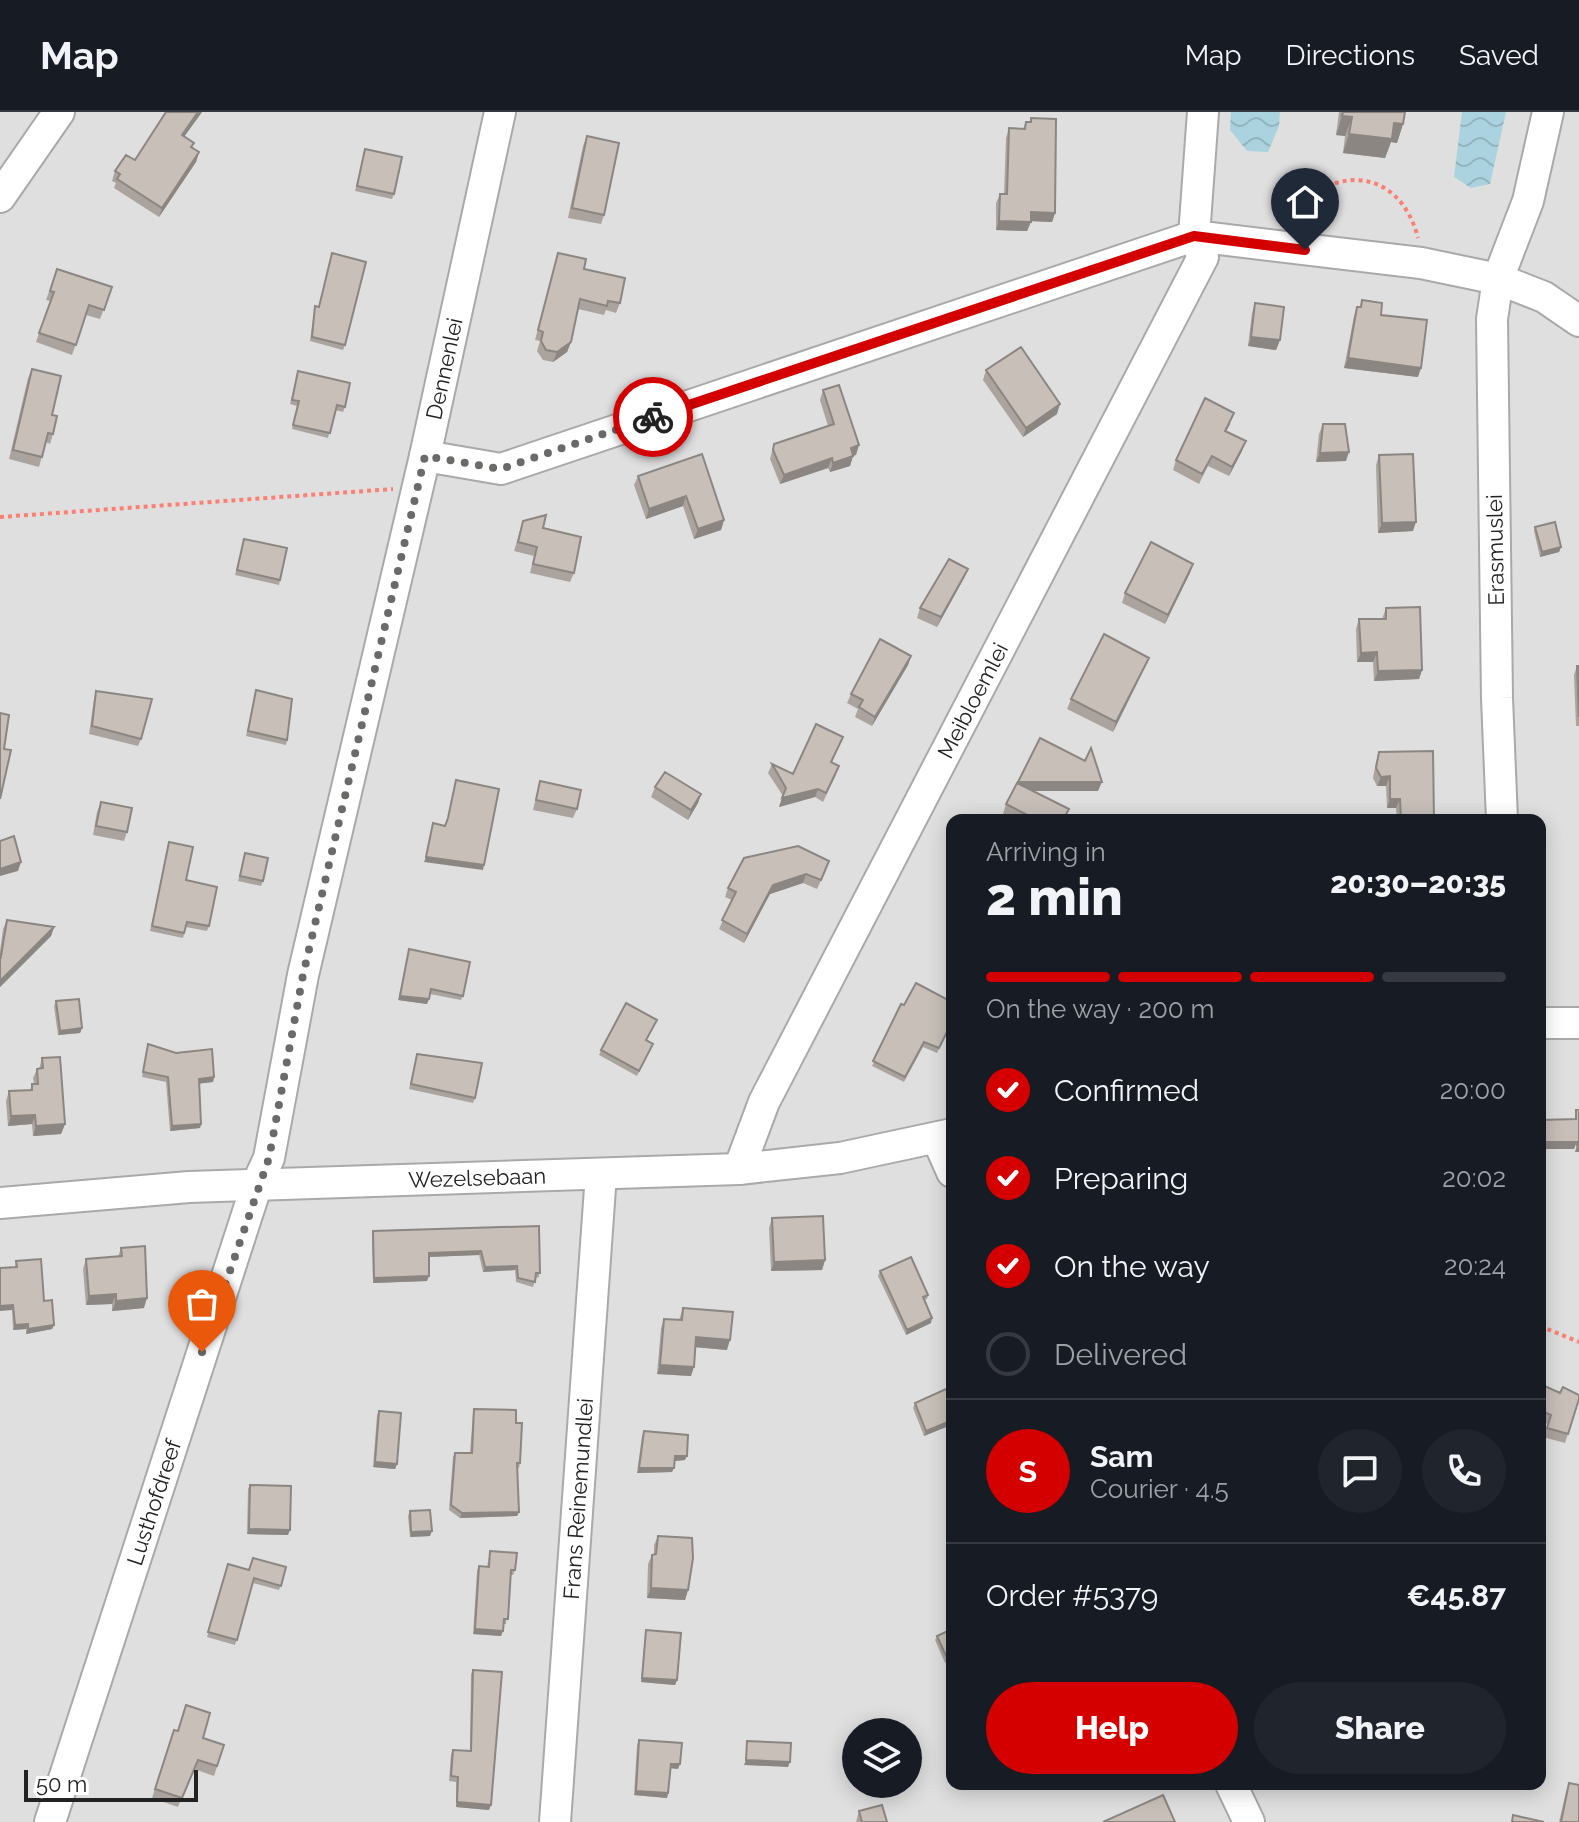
<!DOCTYPE html>
<meta charset="utf-8">
<style>
body{margin:0;font-family:Raleway,sans-serif;background:#20242c;color:#f1f3f6;height:100vh;display:flex;flex-direction:column;font-size:30px;white-space:nowrap}
*{box-sizing:border-box;margin:0}
p{font-size:26px;color:#9ea1a6}
.icon{flex:none;width:44px;height:44px;fill:none;stroke:currentColor;stroke-width:2;stroke-linecap:round;stroke-linejoin:round}
.map{position:relative;flex:1;overflow:hidden}
.panel{position:absolute;left:946px;top:702px;width:600px;height:976px;display:flex;flex-direction:column;background:#171b24;border-radius:16px;box-shadow:0 4px 20px #0003}
.panel>*{flex:none}
.buttons{position:absolute;left:842px;top:1606px;display:grid;gap:16px}
.buttons a{display:grid;place-items:center;width:80px;height:80px;border-radius:50%;background:#171b24;box-shadow:0 4px 20px #0003;font-size:40px}
.scale{position:absolute;left:24px;bottom:20px;width:174px;box-sizing:border-box;padding-left:8px;border:4px solid #222;border-top:0;font-size:22px;line-height:28px;white-space:nowrap;color:#222;-webkit-text-stroke:6px #fff;paint-order:stroke}
.pin{position:absolute;display:grid;place-items:center;width:68px;height:68px;color:#fff;margin:-82px -34px;border-radius:50% 50% 50% 0;rotate:-45deg;box-shadow:0 0 8px #0007}
.pin .icon{rotate:45deg}
.courier{position:absolute;display:grid;place-items:center;width:80px;height:80px;margin:-40px;border:6px solid #d40000;border-radius:50%;background:#fff;color:#222;box-shadow:0 2px 10px #0007}
.head em{font-style:normal;font-weight:800}
.head div{display:flex;flex-direction:column-reverse}
.head{display:flex;align-items:center;justify-content:space-between;height:136px;padding:0 40px}
h1{font-size:52px;font-weight:800;line-height:60px}
.bar{display:grid;grid-template-columns:repeat(4,1fr);gap:12px 8px;align-content:center;height:96px;padding:0 40px}
.bar i{height:10px;border-radius:6px;background:#363941}
.bar .selected{background:#d40000}
.bar p{grid-column:span 4}
.line{display:flex;align-items:center;gap:20px;padding:0 40px;border-top:2px solid #363941}
.line div{flex:1}
.round{display:grid;place-items:center;flex:none;width:84px;height:84px;border-radius:42px;background:#20242c}
ol{padding:0 40px;list-style:none}
li{display:flex;align-items:center;gap:24px;height:88px}
li p{margin-inline-start:auto}
li .icon{padding:8px;border-radius:50%;background:#d40000;color:#fff;stroke-width:4}
li:last-child{color:#9ea1a6}
li i{width:44px;height:44px;border:4px solid #363941;border-radius:50%}
.primary-button{display:flex;gap:16px;margin-top:auto;padding:16px 40px}
.primary-button a{flex:1;height:92px;border-radius:48px;background:#d40000;color:#fff;font-size:32px;font-weight:800;line-height:92px;text-align:center}
.primary-button a+a{background:#20242c;color:#f1f3f6}
header{display:flex;align-items:center;gap:48px;box-sizing:border-box;height:112px;padding:0 40px;background:#171b24;border-bottom:2px solid #363941}
header strong{font-size:38px}
nav{display:flex;gap:44px;margin-inline-start:auto;font-size:28px}
.map>svg:first-child{display:block}
</style>
<header>
<strong>Map</strong>
<nav><a>Map</a><a>Directions</a><a>Saved</a></nav>
</header>
<div class="map">
<svg width="1579" height="1710" viewBox="0 0 1579 1710">
<defs>
<pattern id="water-waves" width="16" height="10" patternUnits="userSpaceOnUse" patternTransform="scale(2)"><rect width="16" height="10" fill="#aad3df"/><path d="M0 5q4-4 8 0t8 0" fill="none" stroke="#92b5bf"/></pattern>
</defs>
<rect width="100%" height="100%" fill="#f2efe9"/>
<path fill="#e0dfdf" fill-rule="evenodd" d="M0,0H1579V1710H0ZM952,708H1540V1672H952ZM856,1620H908V1672H856Z"/>
<path fill="url(#water-waves)" d="M1231,0H1280L1279,14L1268,40L1247,39L1230,18Z
M1462,0H1506L1490,72L1471,76L1454,65Z"/>
<g fill="none" stroke-linecap="round" stroke-linejoin="round">
<g stroke="#a9a9a9" stroke-width="34">
<g id="minor">
<path d="M0,85L59,0"/>
<path d="M425,344L501,357L1194,124L1421,151L1498,167L1528,89L1548,0"/>
<path d="M1502,708L1497,586L1492,207L1498,167L1544,185L1579,209"/>
<path d="M1540,911H1579"/>
<path d="M937,1026L952,1060"/>
<path id="s1" d="M739,1057L764,990L1203,145L1194,124L1203,0"/>
<path id="s2" d="M0,1091L189,1075L739,1057L840,1046L952,1022"/>
<path d="M1231,1672L1249,1710"/>
<path id="s3" d="M50,1710L257,1072L269,1046L303,863L425,344L500,0"/>
<path id="s4" d="M555,1710L601,1062"/>
</g>
</g>
<path stroke="#fa8072" stroke-width="4" stroke-dasharray="4 4" stroke-linecap="butt" d="M1286,111C1326,51 1399,52 1418,126
M0,405L393,377
M1540,1214L1579,1230"/>
<use href="#minor" stroke="#fff" stroke-width="30"/>
</g>
<path fill="#aba49e" d="M166,0H202L184,25L194,31L192,36L199,40L196,50L159,105L114,76L116,71L112,69L115,59L135,48Z
M1339,0H1405L1403,12L1397,31L1391,30L1385,46L1343,41L1345,24L1336,23Z
M1031,6L1055,101L1052,110L1031,109L1027,119L996,118V91L1000,82H1004L1006,26L1009,16L1023,17L1026,10H1030Z
M587,24L604,103L601,112L568,106L583,34Z
M365,37L394,82L392,87L355,79Z
M558,141L584,157L620,191L616,201L606,198L604,203L578,197L571,230L567,240L553,250L543,248L537,239L540,229L535,228Z
M57,157L112,175L100,207L86,203L72,243L36,230L50,189L46,188Z
M1362,188L1381,203L1418,265L1344,256L1354,204L1357,195H1360Z
M1255,191L1280,228L1276,238L1248,234L1252,201Z
M315,194L319,195L345,233L343,238L310,229L314,199Z
M32,257L52,303L53,322L50,332L46,330L39,355L9,347L28,266Z
M986,258L1057,302L1023,325L983,268Z
M298,259L345,295L343,300L335,298L328,326L292,317L297,294L290,292Z
M823,278L856,343L853,344L850,354L830,360L828,356L780,372L770,347L774,332L828,314L820,288Z
M1231,311L1226,320L1242,339L1229,364L1208,354L1199,372L1173,358L1176,348Z
M1323,312L1346,349L1316,350L1319,322Z
M702,342L724,408L721,418L694,427L683,394L646,407L634,373L638,364Z
M1379,343L1413,419L1378,421L1376,353Z
M523,409L574,461L570,470L530,461L534,444L514,439Z
M1535,415L1561,435L1559,440L1540,445L1534,419Z
M244,427L280,468L279,473L235,463Z
M1193,452L1165,512L1122,491L1125,481Z
M968,457L964,466L937,515L917,506L920,496Z
M1386,496L1422,558L1419,567L1374,569L1373,550H1357L1356,517L1359,507H1382Z
M911,544L908,553L872,614L855,605L858,597L847,591L851,582Z
M1149,546L1145,555L1113,620L1067,597L1071,587Z
M1577,554H1579V614H1576L1574,563Z
M256,578L287,628L286,633L246,624Z
M96,579L141,627L138,634L89,622L94,587Z
M843,625L832,650L836,663L823,690L815,685L779,695L783,684L768,661L772,652L793,662Z
M1040,626L1098,679H1034L1065,708H1015L1003,702L1006,692Z
M1379,640L1434,708H1397L1396,696H1387L1386,674H1377L1373,666L1376,650Z
M540,669L577,697L573,706L533,698Z
M655,675L701,682L698,691L688,708L651,685Z
M101,690L127,720L124,729L93,723L97,700Z
M169,730L209,814L207,819L186,815L183,826L150,819Z
M245,741L263,769L261,774L238,769Z
M826,758L817,777L803,771L770,782L744,831L719,817L732,788L725,785L728,776Z
M7,808L54,815L51,824L0,875V839L3,817Z
M409,837L463,884L461,888L430,882L427,892L398,888Z
M56,889L82,916L80,921L58,923L54,894Z
M952,890V911L937,941L923,935L904,970L872,954L904,893Z
M657,908L647,928L653,932L637,964L599,943L601,938Z
M148,932L214,965L213,970L199,971L201,1012L200,1016L170,1019L166,970L142,965Z
M417,942L475,986L473,991L409,977Z
M42,946L65,1012L61,1022L33,1024L32,1012L8,1014L6,989L9,979L30,978L32,972H34L33,966L37,957H39Z
M772,1106L825,1148L822,1158L771,1159L769,1116Z
M539,1114V1165L536,1166L533,1175L516,1170L515,1158L483,1160L479,1143L429,1145L427,1169L373,1171L372,1124L373,1119Z
M121,1136L144,1196L112,1199V1192L86,1193L83,1157L86,1147L118,1145Z
M16,1149L44,1189L54,1213L52,1217L26,1222V1217L13,1218L12,1198L15,1155Z
M880,1159L928,1183L927,1187L924,1188L931,1211L906,1223L878,1164Z
M683,1196L727,1238L696,1235L691,1264L657,1262L661,1216L664,1207L679,1208Z
M1540,1272L1568,1322L1565,1331L1543,1325L1548,1312L1540,1309Z
M952,1290V1328L946,1315L924,1324L913,1296L915,1291Z
M474,1297L516,1311L520,1351L519,1356H517L519,1400L517,1404L460,1406L449,1398L453,1345L455,1341H470L473,1301Z
M379,1299L397,1352L395,1357L373,1355L377,1303Z
M644,1319L685,1348L675,1349L672,1360L637,1361L642,1324Z
M250,1373L288,1423L247,1422L248,1377Z
M410,1399L430,1424L410,1425L408,1404Z
M658,1424L688,1478L685,1488L647,1486L648,1452L652,1443L654,1442V1433Z
M490,1439L515,1458L513,1463H510L506,1512H504L501,1524L473,1522L477,1459L479,1454L487,1455Z
M228,1452L249,1458L286,1455L279,1478L253,1471L235,1533L207,1525Z
M952,1517V1548L945,1551L935,1528L937,1524Z
M646,1518L677,1568L675,1573L641,1570L645,1523Z
M473,1558L489,1698L456,1695V1670L449,1669L451,1642L453,1638L470,1639L471,1562Z
M174,1618L224,1633L214,1664L194,1657L178,1695L152,1686Z
M639,1628L678,1657L671,1656L668,1681L667,1686L634,1683L637,1633Z
M1569,1671L1579,1710H1559L1566,1680Z
M859,1699L887,1710H856Z"/>
<path fill="#8b8681" d="M198,0H202L178,33L182,23Z
M1342,4L1352,5L1345,24L1336,23Z
M1394,11L1403,12L1397,31L1391,30L1385,46L1343,41L1349,22Z
M199,40L196,50L159,105L162,96Z
M1031,100L1055,101L1052,110L1028,109Z
M999,109L1031,110L1027,119L996,118Z
M1251,225L1280,228L1276,238L1248,234Z
M571,230L567,240L553,250L557,240Z
M1348,246L1421,256L1418,265L1344,256Z
M1060,292L1057,302L1023,325L1026,316Z
M1246,329L1242,339L1229,364L1232,355Z
M859,333L856,343L847,345L851,336Z
M1349,340L1346,349L1316,350L1320,341Z
M853,344L850,354L830,360L833,351Z
M832,346L828,356L780,372L784,363Z
M686,384L683,394L646,407L649,397Z
M724,408L721,418L694,427L698,417Z
M1416,410L1413,419L1378,421L1382,411Z
M1561,435L1559,440L1540,445L1542,440Z
M1193,452L1190,461L1165,512L1168,503Z
M968,457L964,466L937,515L941,505Z
M1377,540L1373,550H1357L1361,541Z
M911,544L908,553L872,614L875,605Z
M1149,546L1145,555L1113,620L1116,610Z
M1422,558L1419,567L1374,569L1378,559Z
M1390,664L1386,674H1377L1381,665Z
M1018,670H1102L1098,679H1014Z
M818,677L815,685L779,695L782,686Z
M701,682L698,691L688,708L691,698Z
M1390,687H1400L1396,696H1387Z
M426,745L484,753L483,758L424,750Z
M21,750L18,759L0,764V757Z
M806,762L803,771L770,782L744,831L747,822L773,773Z
M54,815L51,824L0,875V869Z
M400,884L429,887L427,892L398,888Z
M82,916L80,921L58,923L60,919Z
M214,965L213,970L197,972L199,967Z
M35,1003L32,1012L8,1014L11,1004Z
M65,1012L61,1022L33,1024L36,1014Z
M201,1012L200,1016L170,1019L172,1014Z
M1540,1030H1577L1574,1037H1540Z
M1577,1033H1579V1040H1575Z
M481,1139L479,1143L427,1145L429,1141Z
M825,1148L822,1158L771,1159L774,1150Z
M517,1154L515,1158L483,1160L485,1155Z
M429,1164L427,1169L373,1171L374,1166Z
M116,1182L112,1192L86,1193L89,1184Z
M147,1186L144,1196L112,1199L116,1189Z
M13,1193L12,1198L0,1199V1194Z
M932,1206L931,1211L906,1223L907,1218Z
M28,1212L26,1217L13,1218L15,1213Z
M54,1213L52,1217L26,1222L28,1217Z
M696,1225L730,1228L727,1238L693,1235Z
M660,1253L694,1255L691,1264L657,1262Z
M948,1310L946,1315L924,1324L926,1319Z
M675,1344H687L685,1348L674,1349Z
M375,1350L397,1352L395,1357L373,1355Z
M639,1356H674L672,1360L637,1361Z
M519,1400L517,1404L460,1406L462,1401Z
M249,1417L290,1418L288,1423L247,1422Z
M432,1419L430,1424L410,1425L411,1420Z
M651,1476L688,1478L685,1488L647,1486Z
M475,1517L503,1519L501,1524L473,1522Z
M642,1566L677,1568L675,1573L641,1570Z
M746,1648L790,1650L788,1655L744,1653Z
M671,1652H680L678,1657L669,1656Z
M1064,1672H1074L1063,1677Z
M636,1679L668,1681L667,1686L634,1683Z
M457,1690L491,1693L489,1698L456,1695Z"/>
<path fill="#c7bfb8" stroke="#8b8681" stroke-width="2" d="M166,0H198L182,23L194,31L191,35L199,40L162,96L117,67L120,62L115,59L126,43L135,48Z
M1343,0H1405L1403,12L1394,11L1392,27L1349,22L1352,5L1342,4Z
M1031,6L1056,7L1055,101L1031,100V110L999,109L1000,82H1007L1009,16L1025,17L1026,10H1031Z
M587,24L619,31L604,103L572,96Z
M365,37L402,45L394,82L357,74Z
M332,141L366,150L345,233L312,225L315,194L319,195Z
M558,141L586,147L584,157L625,166L620,191L608,189L607,194L580,187L571,230L557,240L546,238L541,229L543,220L538,218Z
M57,157L112,175L104,198L89,193L76,233L39,221L54,180L50,179Z
M1362,188L1382,191L1381,203L1427,208L1421,256L1348,246L1357,195H1361Z
M1255,191L1284,195L1280,228L1251,225Z
M1021,235L1060,292L1026,316L986,258Z
M32,257L61,264L52,303L57,304L53,322L48,321L42,345L13,338Z
M298,259L350,271L345,295L337,293L330,321L293,313L299,289L292,288Z
M839,273L859,333L851,336L853,344L833,351L832,346L784,363L773,338L774,332L834,312L823,278Z
M1205,286L1234,301L1225,319L1246,329L1232,355L1212,344L1202,362L1176,348Z
M1323,312H1345L1349,340L1320,341Z
M702,342L724,408L698,417L686,384L649,397L638,364Z
M1413,342L1416,410L1382,411L1379,343Z
M546,403L543,416L581,425L574,461L533,452L537,435L518,430L523,409Z
M1555,410L1561,435L1542,440L1535,415Z
M244,427L287,436L280,468L237,458Z
M1151,430L1193,452L1168,503L1125,481Z
M949,447L968,457L941,505L920,496Z
M1420,495L1422,558L1378,559L1377,540L1361,541L1359,507H1386V496Z
M1104,522L1149,546L1116,610L1071,587Z
M880,527L911,544L875,605L859,595L863,588L851,582Z
M1577,554H1579V605Z
M256,578L292,587L287,628L248,619Z
M96,579L152,587L141,627L92,614Z
M0,601L9,603L4,637L11,638L0,687Z
M816,612L843,625L831,650L839,654L826,681L818,677L782,686L786,676L772,652L793,662Z
M1040,626L1085,649L1091,636L1102,670H1018Z
M1433,639L1434,708H1401L1400,687H1390V664L1381,665L1376,656L1379,640Z
M665,660L701,682L691,698L655,675Z
M456,668L499,677L484,753L426,745L433,711L445,714L448,706Z
M540,669L581,678L577,697L536,688Z
M1017,671L1069,697L1063,708H1037L1006,692Z
M101,690L132,696L127,720L96,714Z
M14,724L21,750L0,757V729Z
M169,730L193,735L186,768L217,775L209,814L187,810L184,821L152,814Z
M798,734L829,749L821,768L806,762L773,773L747,822L722,808L736,780L728,776L744,746Z
M245,741L268,746L263,769L240,764Z
M7,808L54,815L0,869V842L1,844Z
M409,837L470,850L463,884L431,877L429,887L400,884Z
M916,871L952,890V910L939,936L924,930L905,965L873,949L901,892L904,893Z
M79,887L82,916L60,919L56,889Z
M626,891L657,908L646,928L653,932L639,959L601,938Z
M148,932L176,941L212,937L214,965L199,967L201,1012L172,1014L168,965L143,960Z
M417,942L482,951L475,986L411,972Z
M60,945L65,1012L36,1014L35,1003L11,1004L9,979L32,978V972H38L37,957L43,956L42,946Z
M1576,998H1579V1033H1577V1030H1540V1008L1576,1007Z
M823,1104L825,1148L774,1150L772,1106Z
M539,1114L540,1161H536L535,1170L518,1166L517,1154L485,1155L481,1139L429,1141V1164L374,1166L373,1119Z
M145,1134L147,1186L116,1189V1182L89,1184L86,1147L122,1144L121,1136Z
M911,1145L928,1183L923,1185L932,1206L907,1218L880,1159Z
M41,1147L44,1189L52,1188L54,1213L28,1217V1212L15,1213L13,1193L0,1194V1156L17,1155L16,1149Z
M683,1196L733,1200L730,1228L696,1225L694,1255L660,1253L664,1207L682,1208Z
M1540,1272L1560,1281L1563,1275L1579,1283V1287L1568,1322L1547,1316L1551,1303L1540,1298Z
M946,1277L952,1290V1319L948,1310L926,1319L915,1291Z
M474,1297L516,1298V1311H522L520,1351H517L519,1400L462,1401L451,1393L455,1341H472Z
M379,1299L401,1301L397,1352L375,1350Z
M644,1319L688,1323L687,1344H675L674,1356H639Z
M250,1373L291,1374L290,1418L249,1417Z
M430,1398L432,1419L411,1420L410,1399Z
M658,1424L692,1426L693,1446L688,1478L651,1476L652,1443L656,1442Z
M490,1439L517,1441L515,1458H511L508,1507H504L503,1519L475,1517L479,1454L489,1455Z
M253,1446L286,1455L281,1474L254,1466L237,1528L208,1520L228,1452L249,1458Z
M952,1517V1544L947,1546L937,1524Z
M646,1518L681,1521L677,1568L642,1566Z
M473,1558L502,1560L491,1693L457,1690L458,1665L451,1664L453,1638L471,1639Z
M186,1593L210,1601L203,1626L224,1633L217,1654L198,1648L182,1686L155,1677L174,1618L178,1619Z
M639,1628L682,1631L680,1652H671L668,1681L636,1679Z
M747,1629L791,1631L790,1650L746,1648Z
M1569,1671L1579,1673V1710H1561Z
M1163,1683L1175,1710H1103Z
M882,1693L887,1710H862L859,1699Z
M1513,1703L1544,1710H1512Z"/>
<g fill="none" stroke-linecap="round" stroke-linejoin="round">
<path stroke="#6b6a68" stroke-width="8" stroke-dasharray="0 14.4" d="M202,1240L269,1046L303,863L425,344L501,357L653,305"/>
<path stroke="#d40000" stroke-width="10" d="M653,305L1194,124L1305,138"/>
</g>
<g text-anchor="middle" dominant-baseline="central" stroke-width="8" stroke-linejoin="round" paint-order="stroke">
<g font-size="22" fill="#222" stroke="#fff">
<text stroke="none"><textPath href="#s3" startOffset="1508">Dennenlei</textPath></text>
<text transform="translate(1495 438) rotate(-91)">Erasmuslei</text>
<text stroke="none"><textPath href="#s1" startOffset="524">Meibloemlei</textPath></text>
<text stroke="none"><textPath href="#s2" startOffset="478">Wezelsebaan</textPath></text>
<text stroke="none"><textPath href="#s4" startOffset="324">Frans Reinemundlei</textPath></text>
<text stroke="none"><textPath href="#s3" startOffset="336">Lusthofdreef</textPath></text>
</g>
</g>
</svg>
<div class="buttons">
<a><svg class="icon" aria-label="layers" viewBox="0 0 24 24"><path d="M12 4l9 5-9 5-9-5zM3 14l9 5 9-5"/></svg></a>
</div>
<div class="scale">50 m</div>
<div class="pin" style="left:202px;top:1240px;background:#ea580c"><svg class="icon" aria-label="bag" viewBox="0 0 24 24"><path d="M5 8h14l-1 12H6zM9 8a3 3 0 0 1 6 0"/></svg></div>
<div class="pin" style="left:1305px;top:138px;background:#1f2937"><svg class="icon" aria-label="home" viewBox="0 0 24 24"><path d="M3 11l9-7 9 7M6 9v11h12V9"/></svg></div>
<div class="courier" style="left:653px;top:305px"><svg class="icon" aria-label="bike" viewBox="0 0 24 24"><circle cx="6" cy="16" r="4"/><circle cx="18" cy="16" r="4"/><path d="M6 16l4-8h5l3 8M10 8l3 8H6M13 5h3"/></svg></div>
<section class="panel">
<div class="head"><div><h1>2 min</h1><p>Arriving in</p></div><em>20:30–20:35</em></div>
<div class="bar"><i class="selected"></i><i class="selected"></i><i class="selected"></i><i></i><p>On the way · 200 m</p></div>
<ol>
<li><svg class="icon" aria-label="check" viewBox="0 0 24 24"><path d="M5 12l5 5 9-10"/></svg>Confirmed<p>20:00</p></li>
<li><svg class="icon" aria-label="check" viewBox="0 0 24 24"><path d="M5 12l5 5 9-10"/></svg>Preparing<p>20:02</p></li>
<li><svg class="icon" aria-label="check" viewBox="0 0 24 24"><path d="M5 12l5 5 9-10"/></svg>On the way<p>20:24</p></li>
<li><i></i>Delivered</li>
</ol>
<div class="line" style="height:144px"><b class="round" style="background:#d40000;color:#fff">S</b><div><b>Sam</b><p>Courier · 4.5</p></div><a class="round"><svg class="icon" aria-label="chat" viewBox="0 0 24 24"><path d="M4 5h16v11H9l-5 4z"/></svg></a><a class="round"><svg class="icon" aria-label="phone" viewBox="0 0 24 24"><path d="M5 4h4l2 5-3 2q2 4 5 5l2-3 5 2v4C11 20 4 13 5 4z"/></svg></a></div>
<div class="line" style="height:104px"><div>Order #5379</div><b>€45.87</b></div>
<div class="primary-button"><a>Help</a><a>Share</a></div>
</section>
</div>
